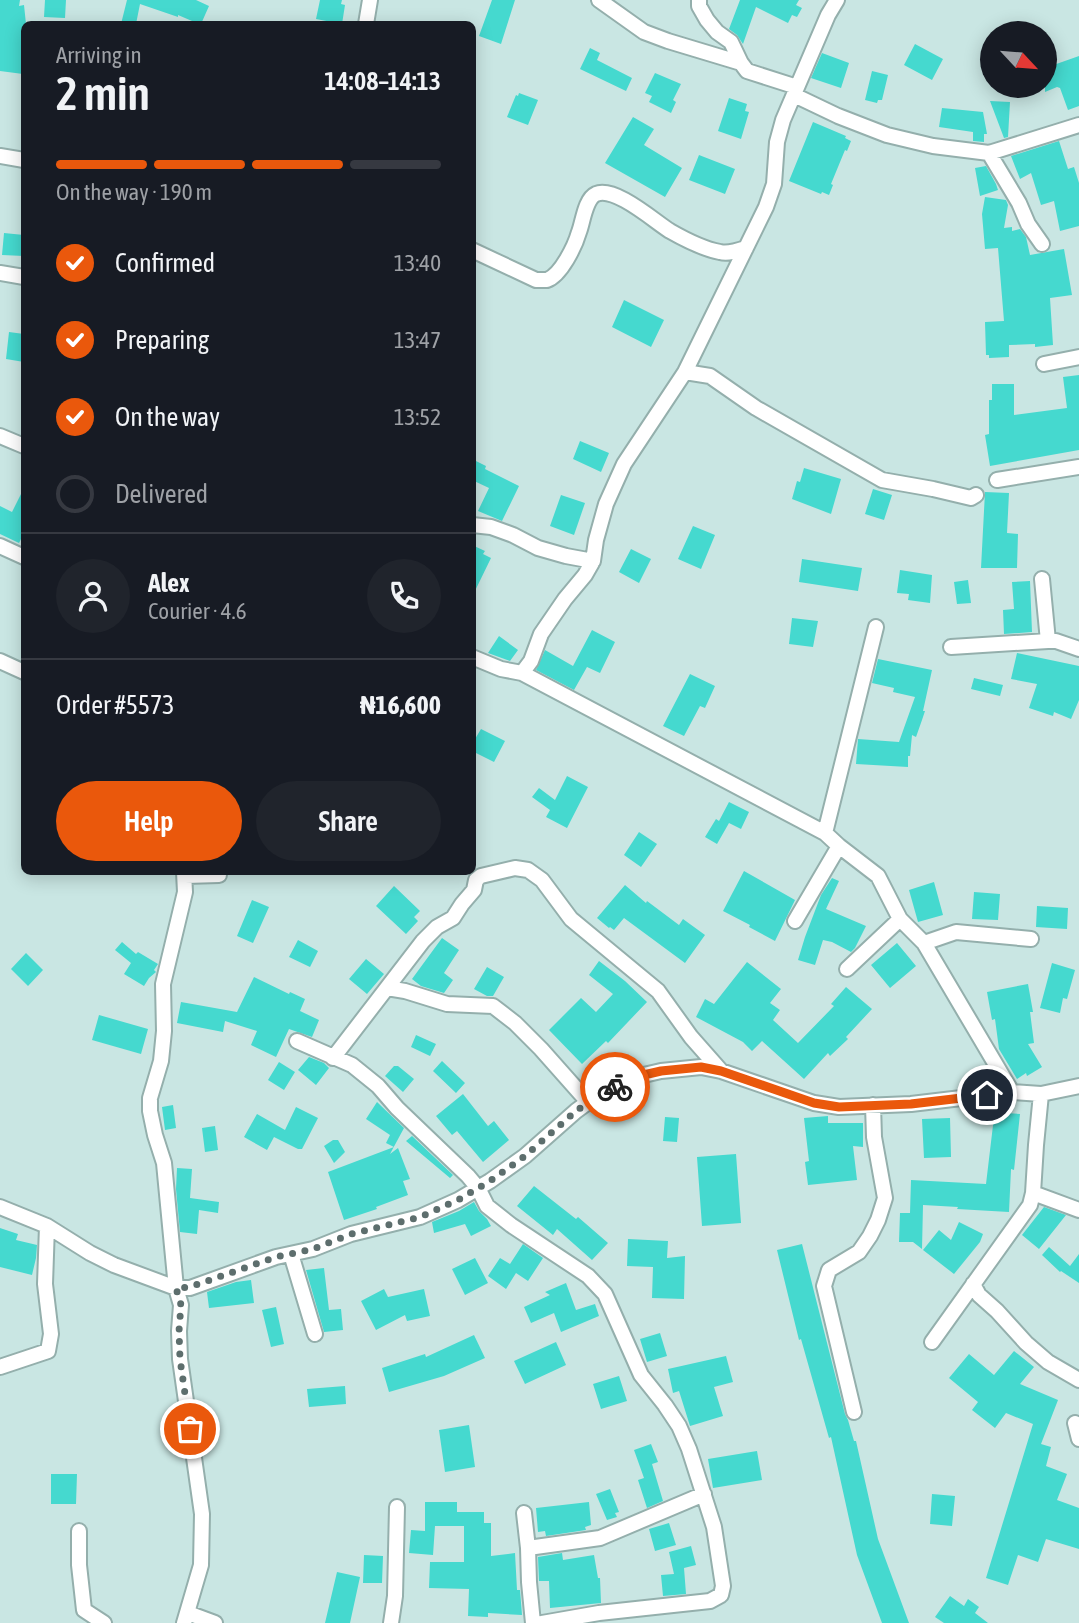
<!DOCTYPE html>
<meta charset="utf-8">
<style>
body{margin:0;font-family:"Asap Condensed",sans-serif;background:#20242c;color:#f1f3f6;height:100vh;display:flex;flex-direction:column;font-size:26px;white-space:nowrap}
*{box-sizing:border-box;margin:0}
p{font-size:23px;color:#9ea1a6}
.icon{flex:none;width:38px;height:38px;fill:none;stroke:currentColor;stroke-width:2;stroke-linecap:round;stroke-linejoin:round}
.map{position:relative;flex:1;overflow:hidden}
.drawer{position:absolute;left:21px;top:21px;width:455px;height:854px;display:flex;flex-direction:column;background:#171b24;border-radius:10px;box-shadow:0 4px 18px #0003}
.drawer>*{flex:none}
.needle{width:46px;rotate:116deg}
.tools{position:absolute;left:980px;top:21px;display:grid;gap:14px}
.tools a{display:grid;place-items:center;width:77px;height:77px;border-radius:50%;background:#171b24;box-shadow:0 4px 18px #0003;font-size:35px}
.pin{position:absolute;display:grid;place-items:center;width:60px;height:60px;color:#fff;margin:-30px;border:4px solid #fff;border-radius:50%;box-shadow:0 2px 7px #0007}
.courier{position:absolute;display:grid;place-items:center;width:70px;height:70px;margin:-35px;border:5px solid #ea580c;border-radius:50%;background:#fff;color:#222;box-shadow:0 2px 9px #0007}
.headline em{font-style:normal;font-weight:600}
.headline div{display:flex;flex-direction:column-reverse}
.headline{display:flex;align-items:center;justify-content:space-between;height:119px;padding:0 35px}
h1{font-size:46px;font-weight:600;line-height:52px}
.bar{display:grid;grid-template-columns:repeat(4,1fr);gap:10px 7px;align-content:center;height:84px;padding:0 35px}
.bar i{height:9px;border-radius:5px;background:#363941}
.bar .selected{background:#ea580c}
.bar p{grid-column:span 4}
.line{display:flex;align-items:center;gap:18px;padding:0 35px;border-top:2px solid #363941}
.line div{flex:1}
.round{display:grid;place-items:center;flex:none;width:74px;height:74px;border-radius:37px;background:#20242c}
ol{padding:0 35px;list-style:none}
li{display:flex;align-items:center;gap:21px;height:77px}
li p{margin-inline-start:auto}
li .icon{padding:7px;border-radius:50%;background:#ea580c;color:#fff;stroke-width:4}
li:last-child{color:#9ea1a6}
li i{width:38px;height:38px;border:4px solid #363941;border-radius:50%}
.primary-button{display:flex;gap:14px;margin-top:auto;padding:14px 35px}
.primary-button a{flex:1;height:80px;border-radius:42px;background:#ea580c;color:#fff;font-size:28px;font-weight:600;line-height:80px;text-align:center}
.primary-button a+a{background:#20242c;color:#f1f3f6}
.map>svg:first-child{display:block}
</style>
<div class="map">
<svg width="1079" height="1623" viewBox="0 0 1079 1623">
<rect width="100%" height="100%" fill="#c9e6e3"/>
<path fill="#45d9cf" d="M0,0H20L19,6L24,5L26,24H24V61L23,74L0,71Z
M45,0H66L65,18L44,17Z
M127,0H196L209,6L201,24H199L178,15V17L140,4L136,24H121Z
M320,0H342L341,4L345,5L342,24L316,19Z
M492,0H515L501,44L479,36Z
M740,0H799L796,5L802,8L797,17L792,15L788,23L756,7L743,44L737,35L729,29Z
M915,44L943,59L932,80L904,65Z
M590,48L600,53L597,60L632,78L626,91L580,69Z
M822,53L849,63L841,88L811,78Z
M1079,56V106L1068,110L1060,88L1057,87L1045,92V68Z
M872,71L888,75L882,100H878L877,103L865,100Z
M655,73L681,84L673,100L676,102L671,113L649,102L652,96L645,93Z
M519,93L538,100L528,125L507,117L516,95L518,96Z
M729,98L747,104L745,111L749,112L741,139L718,131Z
M990,101L1010,102L1008,137L1004,138Z
M942,108L983,112L987,134H984V142L973,141V132L939,127Z
M633,117L654,129L644,145L682,168L665,197L605,163Z
M813,122L846,136L845,138L851,141L847,151L845,150L831,184L833,185L829,195L822,192L821,194L789,181Z
M1059,141L1068,169L1074,167L1079,183V226L1060,231L1054,201L1041,205L1031,173L1020,179L1011,156Z
M699,155L735,169L725,194L689,180Z
M986,166L996,184L998,190L980,196L975,168Z
M985,197L1006,200L1008,205L1004,228L1012,227V231L1020,229L1026,237L1030,255L1064,249L1072,295L1050,298L1053,345L1035,347V344L1009,345V357L989,358V355H986L985,322L1004,321L998,248L985,249L982,214Z
M4,233L24,235V256L2,255Z
M624,300L664,320L651,347L612,327Z
M9,332L24,334V362L6,359Z
M1079,375V450L990,466L985,435L989,434V400H992V384H1014V415L1067,408L1063,377Z
M580,441L609,453L601,472L573,459Z
M472,459L486,466L485,469L519,486L502,521L478,511L489,488L472,480Z
M804,468L841,479L831,514L792,499L797,481L800,482Z
M24,488V533L19,543L0,534V506L12,512Z
M873,489L892,495L884,520L865,514Z
M985,492L1009,493L1007,533L1018,534L1017,568H981Z
M561,495L585,503L574,535L550,526Z
M693,526L715,535L701,569L678,559Z
M472,545L485,551L483,554L491,558L472,597Z
M631,549L651,559L639,583L619,572Z
M802,559L862,568L858,591L799,582Z
M900,570L932,575L930,603L908,600L909,594L897,593Z
M968,580L971,603L957,604L954,582Z
M1030,581L1032,632L1004,634L1003,610L1014,609L1012,582Z
M792,618L818,621L813,647L789,644Z
M592,630L615,642L600,673L587,667L574,690L536,670L545,650L573,666Z
M499,636L518,650L510,661L488,653Z
M1017,653L1079,666V700L1071,719L1054,712L1053,716L1029,708L1037,684L1011,679Z
M878,659L932,670L923,711H925L922,720L916,737L912,735L910,756H908V767L856,764L858,739L899,742L915,697L893,692L894,688L872,683Z
M690,674L715,686L705,708L700,706L684,736L663,726Z
M974,678L1003,685L1000,696L971,689Z
M481,729L505,741L494,762L472,751V744Z
M567,776L588,787L567,828L546,817L550,810L532,797L539,788L555,800Z
M729,802L749,812L741,829L729,823L717,844L705,837L716,819L719,821Z
M639,832L657,844L641,867L624,855Z
M744,871L795,900L775,941L749,927L750,925L723,911Z
M832,878L839,881L826,909L866,926L855,948L851,952L832,942L823,940L815,965L798,960L805,937L821,895Z
M934,882L943,915L918,922L909,890Z
M625,885L646,903L647,901L679,925L683,919L705,935L685,963L624,918L614,930L610,927L609,928L597,918Z
M394,886L420,911L414,917L418,921L406,934L376,906Z
M974,892L1000,894L998,920L972,919Z
M252,900L269,907L253,943L237,936Z
M1037,906L1068,908L1067,929L1036,927Z
M442,938L459,950L444,973L453,980L444,993L421,986L412,979Z
M298,940L318,951L310,967L289,957Z
M122,942L136,954L138,952L158,964L154,970L156,972L149,978L144,986L124,974L131,963L115,950Z
M897,943L916,966L890,988L871,965Z
M26,953L43,970L28,986L11,969Z
M366,959L384,974L367,994L349,979Z
M599,961L625,981L647,1002L608,1043L606,1041L582,1064L549,1030L581,998L596,1012L613,994L589,975Z
M747,962L781,989L770,1003L780,1010L773,1020L798,1043L834,1006L831,1004L846,987L872,1009L846,1037L848,1039L830,1056L828,1053L804,1079L762,1041L752,1051L743,1042L696,1017L705,999L714,1004Z
M1052,963L1075,970L1067,999L1063,998L1060,1013L1040,1008Z
M487,967L504,977L493,996H487L474,989Z
M254,977L289,994L290,992L305,999L300,1011L319,1020L312,1037L289,1029L276,1057L251,1045L257,1031L225,1021L223,1032L177,1023L181,1002L237,1012Z
M1028,984L1033,1012H1030L1034,1043L1028,1044L1042,1067L1027,1076L1026,1073L1017,1079L999,1049L995,1019L992,1020L987,992Z
M99,1015L148,1029L141,1054L92,1040Z
M416,1035L436,1044L430,1056L411,1047Z
M309,1057L324,1063L329,1068L316,1085L298,1070Z
M442,1061L465,1083L456,1093L433,1071Z
M279,1062L295,1072L284,1090L268,1080Z
M394,1066H398L414,1079L403,1092L385,1076Z
M463,1094L488,1126L494,1121L509,1140L483,1162L457,1131L452,1135L436,1116Z
M377,1102L404,1128L390,1154L398,1148L410,1179L403,1181L408,1195L376,1207L377,1209L344,1220L328,1172L394,1147L386,1143L390,1135L366,1119Z
M173,1105L176,1128L165,1130L162,1107Z
M296,1107L318,1118L302,1149H298L274,1137L267,1150L244,1137L257,1114L285,1130Z
M1005,1113L1020,1114L1014,1170L1011,1169L1009,1212L957,1209L958,1207L923,1205L922,1249L913,1242H899L900,1213H910L911,1180L986,1184L994,1117L1004,1119Z
M828,1116V1123H863V1147L853,1146L857,1180L808,1185L805,1162L809,1161L804,1118Z
M665,1117L679,1118L677,1142L663,1141Z
M950,1118L951,1157L924,1158L922,1119Z
M215,1126L218,1150L205,1152L202,1128Z
M412,1136L453,1175L450,1178L406,1141Z
M333,1140H338L345,1152L334,1163L324,1146Z
M736,1154L741,1223L702,1226L697,1157Z
M177,1168L192,1169L190,1198L219,1202L218,1213L199,1210L197,1234L180,1232L176,1189Z
M534,1186L576,1219L578,1217L608,1243L592,1260L557,1229L553,1235L517,1206Z
M474,1202L479,1211L487,1219L491,1226L471,1236L465,1224L434,1233L432,1222L459,1211Z
M1044,1207L1066,1215L1039,1249L1022,1235Z
M959,1222L983,1234L980,1242L954,1274L923,1250L939,1230L951,1240Z
M0,1228L18,1234L16,1240L37,1245L36,1258L32,1275L0,1267Z
M628,1239L668,1241L667,1258L685,1256L684,1299L652,1298L653,1267L627,1266Z
M523,1244L543,1258L528,1281L516,1273L506,1289L488,1276L500,1258L510,1264Z
M802,1244L845,1414L848,1420L854,1441H856L878,1539L909,1623H882L857,1555L831,1437L829,1438L801,1339L799,1340L777,1250Z
M1049,1247L1070,1266L1079,1254V1283L1061,1271L1060,1272L1042,1255Z
M475,1258L488,1283L465,1295L452,1269Z
M324,1268L329,1310L341,1309L343,1330L324,1332L306,1270Z
M251,1280L254,1303L209,1308L207,1292L236,1282Z
M566,1283L576,1310L595,1304L599,1316L561,1332L554,1313L531,1323L524,1307L550,1295L545,1292Z
M384,1289L388,1297L424,1289L430,1316L407,1321L405,1315L376,1330L361,1301Z
M276,1307L284,1344L271,1347L262,1310Z
M660,1333L667,1356L647,1362L640,1339Z
M474,1335L485,1358L444,1376L389,1392L382,1368L425,1354L426,1357Z
M556,1342L566,1365L525,1384L514,1361Z
M1014,1351L1034,1367L1020,1384L1058,1400L1041,1444L1051,1447L1046,1466L1067,1474L1057,1500L1079,1508V1549L1046,1539L1038,1562L1018,1555L1008,1585L986,1578L1033,1424L1006,1413L995,1428L972,1410L978,1402L949,1378L969,1354L994,1375Z
M726,1356L733,1382L714,1387L723,1416L690,1426L679,1391L673,1393L668,1369Z
M619,1376L627,1401L601,1409L593,1384Z
M345,1386L346,1404L309,1407L307,1389Z
M469,1425L475,1467L445,1472L439,1430Z
M651,1444L658,1462L652,1464L663,1501L647,1508L638,1480L644,1478L634,1450Z
M757,1451L762,1480L713,1488L708,1459Z
M51,1474H77L76,1504H51Z
M610,1489L619,1512L615,1513L617,1517L607,1520L596,1494Z
M932,1494L955,1496L952,1526L930,1524Z
M425,1502H457V1512H484V1523H491V1556L515,1553L517,1590H520L522,1615L488,1613V1617L468,1616L469,1589L429,1588L430,1562H464V1526H435L433,1555L409,1553L411,1530L425,1531Z
M589,1502L591,1525L585,1527L586,1530L546,1536L545,1531L538,1532L536,1508Z
M669,1523L676,1545L655,1551L649,1529Z
M691,1546L696,1565L684,1568L686,1594L663,1596L661,1575L674,1574L669,1552Z
M562,1553L563,1560L594,1555L598,1578H600L601,1603L550,1608L549,1581H539L538,1557Z
M364,1555L383,1556L382,1583H363Z
M337,1572L360,1577L350,1623H325Z
M950,1596L964,1606L968,1599L979,1607L975,1613L988,1623H944L935,1617Z"/>
<g fill="none" stroke-linecap="round" stroke-linejoin="round">
<g stroke="#94afac" stroke-width="18">
<path id="street" d="M599,0L644,32L668,41L741,63
M699,0V6L707,20L717,32L731,42L741,63L747,71L797,87
M366,24L370,0
M794,95L838,116L887,135L933,146L989,153L1079,125
M989,153L1019,203L1028,224L1042,244
M0,156L24,160
M472,250L536,280C537,280 546,280 547,280C561,275 575,246 579,232C583,222 585,199 596,194C615,186 654,221 670,231C684,239 704,249 720,252C728,254 737,251 746,248
M0,273L24,277
M1044,364L1079,357
M685,372L710,376L756,408L882,480L933,489L971,498L976,495
M0,436L24,446
M997,480L1079,467
M472,525L491,527L513,535L538,548L566,556L593,561
M0,546L24,557
M1042,579L1048,641H1056L1079,649
M951,647L1048,641
M472,657L501,669L522,673L825,833L839,846L878,876L900,919L924,943L1012,1092
M0,661L24,672
M522,673L531,661L541,634L565,599L585,575L593,561L596,540L606,504L624,464L685,372L766,207L774,184L777,142L783,120L828,15L837,0
M825,833L876,627
M185,876L219,875
M795,921L839,846
M924,943L956,932L1031,939
M847,969L900,919
M387,988L405,991L447,1004L493,1006L515,1023L541,1049L588,1102
M297,1041L352,1065L378,1086L397,1108L468,1176L478,1188L487,1206L511,1225L588,1276L605,1294L641,1375L665,1405L679,1426L689,1449L714,1527L723,1586L721,1595L710,1601L599,1613L542,1623
M333,1058L423,941L437,927L453,918L462,904L474,890L476,880L481,876L515,868L528,870L542,880L571,919L658,991L691,1037L721,1071
M1033,1193L1079,1210
M0,1207L47,1226L90,1253L114,1265L176,1288H190L276,1257L313,1249L351,1234L420,1217L458,1200L490,1181L525,1156L576,1111L599,1094L635,1077L661,1071L701,1067L721,1071L814,1103L839,1107L911,1104L1012,1092L1041,1094L1079,1086
M291,1254L315,1334
M973,1284L979,1295L997,1311L1026,1343L1048,1362L1079,1380
M932,1342L1030,1205L1033,1193L1036,1145L1041,1094
M0,1367L48,1351L51,1334L45,1284L47,1226
M854,1412L824,1286L829,1270L859,1252L870,1236L878,1220L885,1198L874,1137L873,1105
M1075,1423L1079,1439
M524,1513L528,1548L600,1538L704,1494
M79,1531V1565L84,1610L104,1623
M528,1548L529,1582L533,1623
M188,1613L215,1623
M184,1623L201,1565L202,1514L180,1359L179,1331L181,1305L176,1288L164,1163L155,1135L150,1111V1098L161,1061L164,1031L163,984L185,892L184,872
M391,1623L395,1596L397,1507"/>
</g>
<use href="#street" stroke="#fff" stroke-width="14"/>
</g>
<g fill="none" stroke-linecap="round" stroke-linejoin="round">
<path stroke="#5d6e6d" stroke-width="7" stroke-dasharray="0 12.6" d="M190,1429L180,1359L179,1331L181,1305L176,1288L190,1287L276,1257L313,1249L351,1234L420,1217L458,1200L490,1181L525,1156L576,1111L600,1094L615,1087"/>
<path stroke="#ea580c" stroke-width="9" d="M615,1087L635,1077L661,1071L701,1067L721,1071L814,1103L839,1107L911,1104L987,1095"/>
</g>
</svg>
<div class="tools">
<a><svg class="needle" viewBox="-14 -14 28 28"><path d="M0-13l5 13h-10z" fill="#e53935"/><path d="M0 13l5-13h-10z" fill="#9ea1a6"/></svg></a>
</div>
<div class="pin" style="left:190px;top:1429px;background:#ea580c"><svg class="icon" aria-label="bag" viewBox="0 0 24 24"><path d="M5 8h14l-1 12H6zM9 8a3 3 0 0 1 6 0"/></svg></div>
<div class="pin" style="left:987px;top:1095px;background:#1f2937"><svg class="icon" aria-label="home" viewBox="0 0 24 24"><path d="M3 11l9-7 9 7M6 9v11h12V9"/></svg></div>
<div class="courier" style="left:615px;top:1087px"><svg class="icon" aria-label="bike" viewBox="0 0 24 24"><circle cx="6" cy="16" r="4"/><circle cx="18" cy="16" r="4"/><path d="M6 16l4-8h5l3 8M10 8l3 8H6M13 5h3"/></svg></div>
<section class="drawer">
<div class="headline"><div><h1>2 min</h1><p>Arriving in</p></div><em>14:08–14:13</em></div>
<div class="bar"><i class="selected"></i><i class="selected"></i><i class="selected"></i><i></i><p>On the way · 190 m</p></div>
<ol>
<li><svg class="icon" aria-label="check" viewBox="0 0 24 24"><path d="M5 12l5 5 9-10"/></svg>Confirmed<p>13:40</p></li>
<li><svg class="icon" aria-label="check" viewBox="0 0 24 24"><path d="M5 12l5 5 9-10"/></svg>Preparing<p>13:47</p></li>
<li><svg class="icon" aria-label="check" viewBox="0 0 24 24"><path d="M5 12l5 5 9-10"/></svg>On the way<p>13:52</p></li>
<li><i></i>Delivered</li>
</ol>
<div class="line" style="height:126px"><a class="round"><svg class="icon" aria-label="person" viewBox="0 0 24 24"><circle cx="12" cy="8" r="4"/><path d="M4 21q1-7 8-7t8 7"/></svg></a><div><b>Alex</b><p>Courier · 4.6</p></div><a class="round"><svg class="icon" aria-label="phone" viewBox="0 0 24 24"><path d="M5 4h4l2 5-3 2q2 4 5 5l2-3 5 2v4C11 20 4 13 5 4z"/></svg></a></div>
<div class="line" style="height:91px"><div>Order #5573</div><b>₦16,600</b></div>
<div class="primary-button"><a>Help</a><a>Share</a></div>
</section>
</div>
